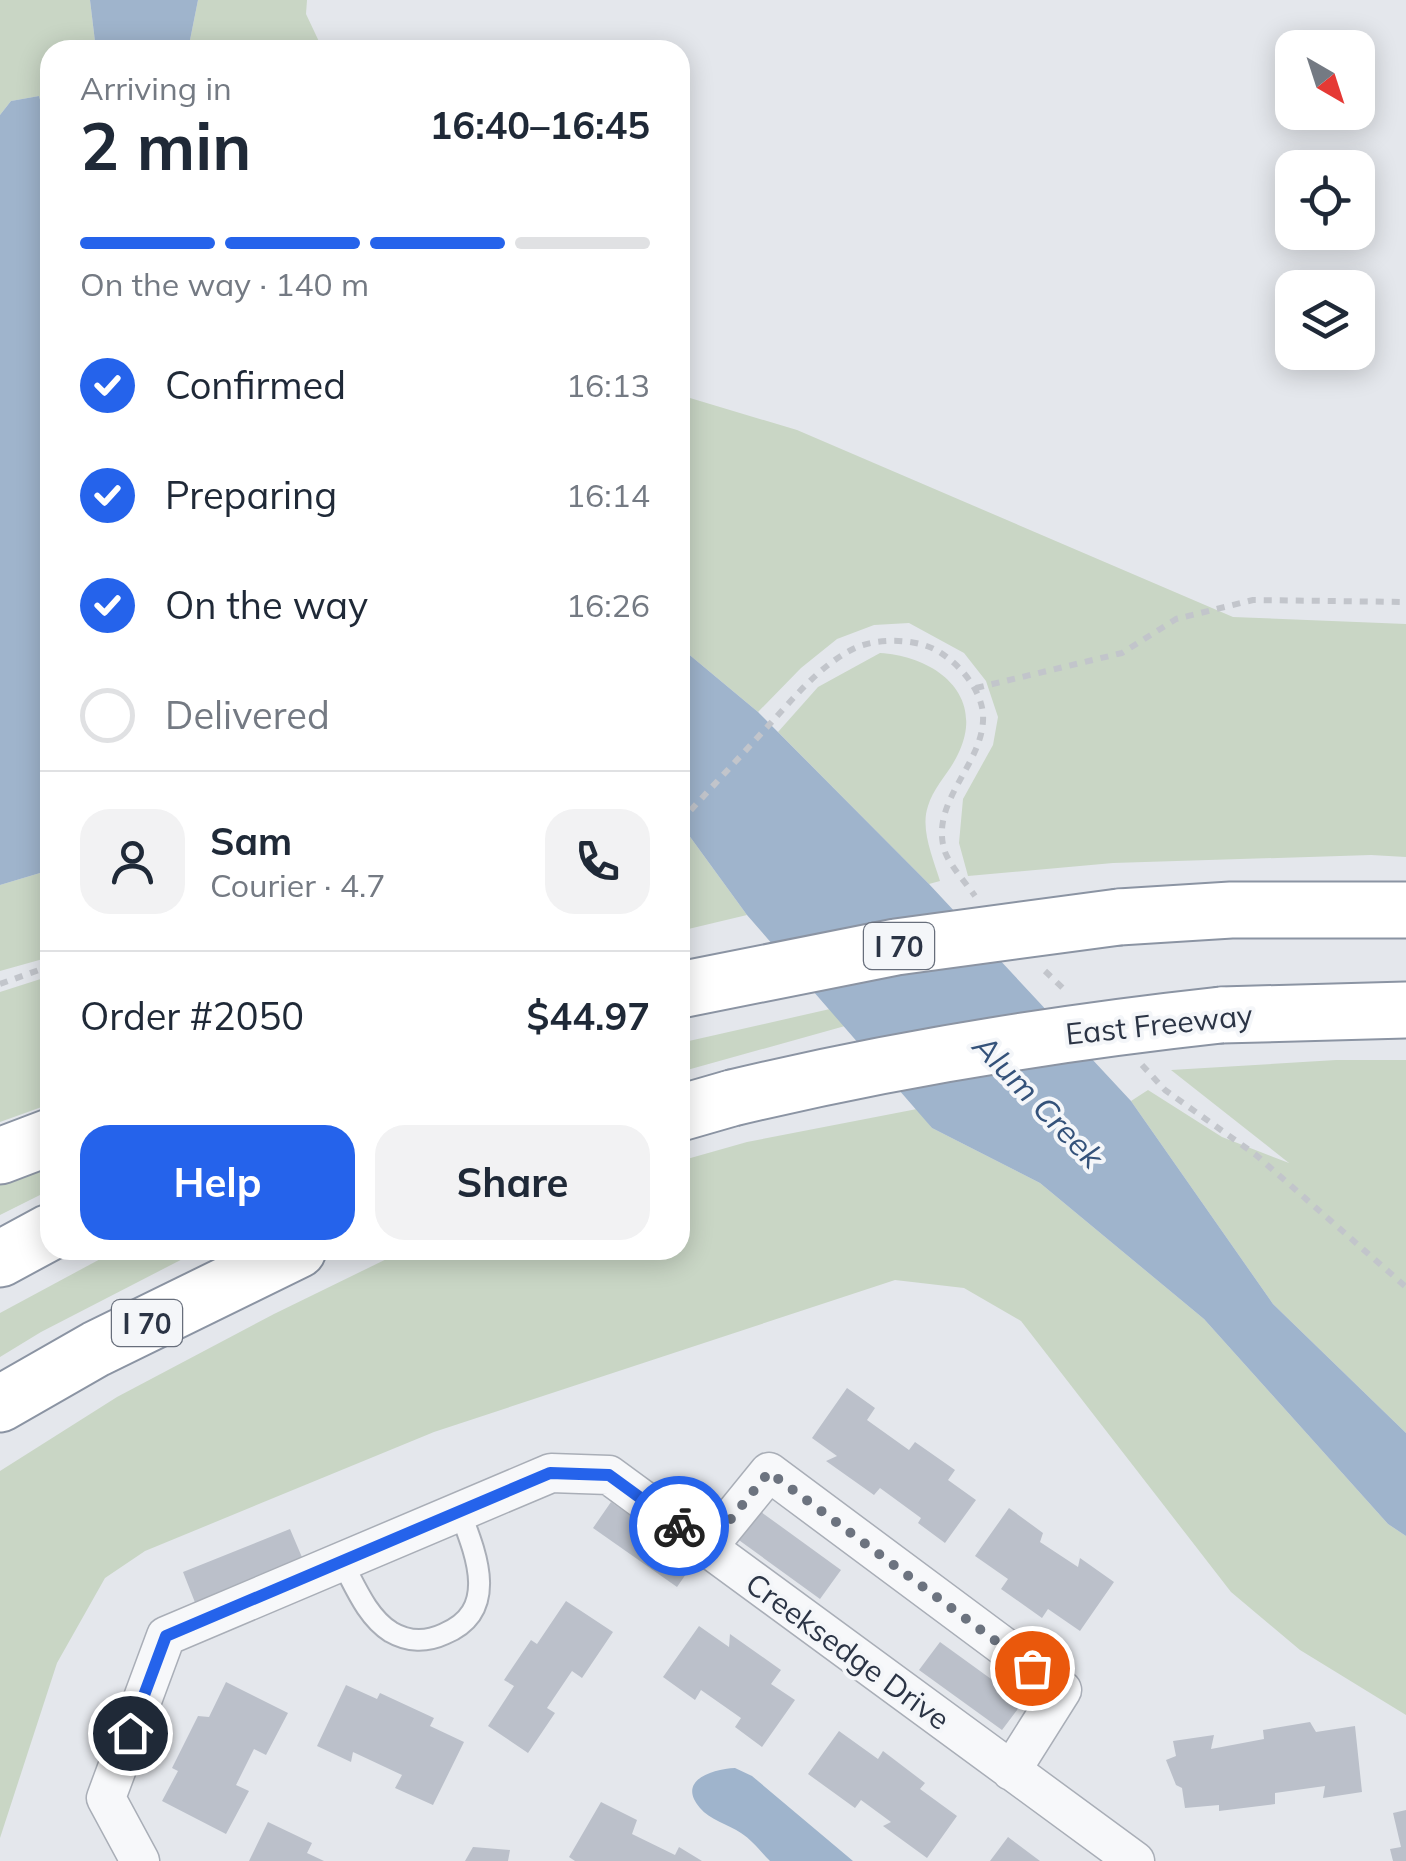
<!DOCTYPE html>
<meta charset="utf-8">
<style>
body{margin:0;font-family:Mulish,sans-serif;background:#f2f2f3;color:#1f2937;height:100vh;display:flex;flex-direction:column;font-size:38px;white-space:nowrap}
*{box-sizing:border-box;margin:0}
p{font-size:32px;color:#747a83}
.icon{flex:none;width:55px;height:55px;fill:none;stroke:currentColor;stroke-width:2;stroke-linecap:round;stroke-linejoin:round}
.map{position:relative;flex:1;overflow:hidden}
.sheet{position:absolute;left:40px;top:40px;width:650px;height:1220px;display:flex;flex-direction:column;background:#fff;border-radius:30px;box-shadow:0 5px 25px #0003}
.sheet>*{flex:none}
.needle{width:65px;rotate:141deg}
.fabs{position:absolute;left:1275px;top:30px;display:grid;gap:20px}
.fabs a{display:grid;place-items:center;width:100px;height:100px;border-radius:20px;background:#fff;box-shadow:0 5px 25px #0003;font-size:50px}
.pin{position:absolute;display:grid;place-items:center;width:85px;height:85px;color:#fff;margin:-42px;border:5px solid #fff;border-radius:50%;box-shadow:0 2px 10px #0007}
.courier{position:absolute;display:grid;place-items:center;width:100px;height:100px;margin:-50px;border:8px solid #2563eb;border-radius:50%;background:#fff;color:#222;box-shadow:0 2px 12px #0007}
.overview em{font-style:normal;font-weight:700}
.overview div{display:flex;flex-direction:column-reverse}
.overview{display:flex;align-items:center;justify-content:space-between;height:170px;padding:0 40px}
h1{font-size:65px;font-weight:700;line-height:75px}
.bar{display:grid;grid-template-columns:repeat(4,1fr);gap:15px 10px;align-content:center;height:120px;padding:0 40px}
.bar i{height:12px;border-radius:8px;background:#e0e1e3}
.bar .active{background:#2563eb}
.bar p{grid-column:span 4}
.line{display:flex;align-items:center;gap:25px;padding:0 40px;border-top:2px solid #e0e1e3}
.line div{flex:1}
.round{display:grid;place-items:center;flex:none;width:105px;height:105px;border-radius:30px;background:#f2f2f3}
ol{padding:0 40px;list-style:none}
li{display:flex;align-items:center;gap:30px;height:110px}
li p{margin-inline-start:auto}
li .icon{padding:10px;border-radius:50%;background:#2563eb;color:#fff;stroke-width:4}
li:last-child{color:#747a83}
li i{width:55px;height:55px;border:5px solid #e0e1e3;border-radius:50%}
.primary-button{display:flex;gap:20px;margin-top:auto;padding:20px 40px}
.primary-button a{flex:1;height:115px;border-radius:30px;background:#2563eb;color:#fff;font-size:40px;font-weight:700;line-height:115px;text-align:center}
.primary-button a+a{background:#f2f2f3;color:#1f2937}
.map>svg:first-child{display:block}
</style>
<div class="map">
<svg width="1406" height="1861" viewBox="0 0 1406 1861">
<rect width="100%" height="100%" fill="#e4e7ec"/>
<path fill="#c9d6c5" d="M0,0H90L96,50H50V137L39,96L11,101L0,115Z
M198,0H307L306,14L323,50H188Z
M680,395L797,430L1233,617L1406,624V857L1371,855L1113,863L968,876L959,843L963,799L993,745L998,717L986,681L964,653L909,623L874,625L837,639L801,668L758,712L680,647Z
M880,653C933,656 986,693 959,752C951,771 934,786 928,806C920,829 933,858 940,881L929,884L778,732L818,687Z
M688,834L747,915L680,931V843Z
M50,870V957L0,971V885Z
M50,976V1104L0,1122V992Z
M830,1009L845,1026L680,1072V1043Z
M1336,1060H1406V1433L1273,1304L1131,1101L1148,1090L1222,1137L1289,1163L1171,1070Z
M917,1109L932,1128L1040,1183L1204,1319L1388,1524L1406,1536V1715L1300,1650L1231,1592L1021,1321L964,1288L895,1280L434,1432L145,1551L105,1578L57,1663L0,1838V1471L117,1397L274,1314L405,1250H680V1161L747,1142Z
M50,1153V1190L0,1215V1173Z
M117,1250H200L41,1332L0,1357V1313Z"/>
<path fill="#9fb4cc" d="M90,0H198L188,50H96Z
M39,96L50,137V870L0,885V115L11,101Z
M680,647L758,712L929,884L1131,1101L1273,1304L1406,1433V1536L1388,1524L1204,1319L1040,1183L932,1128L747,915L680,823Z
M735,1768L752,1776L853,1861H770C761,1852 752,1840 741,1833C729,1825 709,1819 700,1808C676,1780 713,1769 735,1768Z"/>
<path fill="#bbc0ca" d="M847,1388L875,1408L867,1420L909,1450L915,1442L955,1470L948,1480L976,1500L945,1543L918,1523L921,1518L880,1488L874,1495L826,1461L837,1456L812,1438Z
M611,1502L695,1561L677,1587L593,1528Z
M1009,1508L1043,1533L1040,1542L1078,1567L1080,1558L1114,1582L1080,1631L1048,1609L1042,1618L1001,1589L1008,1579L975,1556Z
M757,1509L841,1570L820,1599L736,1538Z
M290,1529L304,1562L196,1605L183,1572Z
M566,1601L613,1632L582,1678L572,1671L547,1708L555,1713L528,1753L488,1726L514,1686L504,1680L531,1640L537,1644Z
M699,1626L729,1647L730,1634L781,1670L771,1684L795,1700L762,1747L735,1727L741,1718L701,1690L695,1700L663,1677Z
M940,1642L1023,1702L1002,1730L919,1670Z
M226,1682L288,1713L266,1755L254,1749L236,1785L249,1791L226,1834L162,1801L178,1771L172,1768L198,1716L209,1717Z
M346,1685L377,1699L380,1693L434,1718L430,1726L464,1742L433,1805L395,1788L402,1775L353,1752L351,1762L317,1746Z
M1310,1722L1316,1732L1355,1726L1362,1792L1323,1798L1325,1786L1275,1793V1804L1219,1811V1805L1185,1808L1182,1788L1176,1785L1166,1760L1176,1756L1173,1741L1214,1735L1211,1749L1264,1739L1263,1730Z
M839,1731L878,1759L883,1751L925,1783L920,1789L957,1816L927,1858L883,1826L891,1822L861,1800L855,1808L808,1774Z
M601,1802L637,1820L632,1834L675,1855L679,1847L702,1861H575L569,1857Z
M1406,1810V1861H1393L1390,1849L1401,1847L1393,1813Z
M268,1822L312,1843L307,1853L324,1861H249Z
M1008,1837L1040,1861H990Z
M473,1847L510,1850L508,1861H465Z"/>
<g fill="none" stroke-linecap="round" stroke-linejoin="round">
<g stroke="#a9aeb7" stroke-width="24">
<path id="lane" d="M342,1562C355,1586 367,1617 391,1632C408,1642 427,1642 444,1634C500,1611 476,1554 460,1512"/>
</g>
<g stroke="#a9aeb7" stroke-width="41">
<path id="street" d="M708,1547L769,1472L1062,1690L1011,1771
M140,1861L106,1798L166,1636L551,1473L609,1475L1135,1861"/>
</g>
<g stroke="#8b94a3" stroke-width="59">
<path id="highway" d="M1119,917L1231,910H1406
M1221,1015L1406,1010
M680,1113L732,1098
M0,1156L50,1137
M0,1259L50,1232
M0,1404L96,1349L298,1250"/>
</g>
<path stroke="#c2c5cb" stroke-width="6" stroke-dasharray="8 8" stroke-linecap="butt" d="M976,688L1122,653L1176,619L1253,600L1406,602
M680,822C709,790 739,758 768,726C793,699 819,666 853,649C877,637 919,638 941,653C961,666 981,690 983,714C986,763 928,801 945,852C951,867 966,883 975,896
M1045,971L1068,993
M0,984L50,966
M1142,1065L1165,1090L1256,1155L1406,1287"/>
<use href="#lane" stroke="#f7f8fa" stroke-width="20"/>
<use href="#street" stroke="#f7f8fa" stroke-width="38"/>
<use href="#highway" stroke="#fff" stroke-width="55"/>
<g stroke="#8b94a3" stroke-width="59" stroke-linecap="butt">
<path id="highway-bridge" d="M680,990L896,947L1119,917
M732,1098C894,1059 1056,1033 1221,1015"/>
</g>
<use href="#highway-bridge" stroke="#fff" stroke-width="55"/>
</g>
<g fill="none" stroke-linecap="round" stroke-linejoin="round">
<path stroke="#6c737f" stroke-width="10" stroke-dasharray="0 18" d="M679,1526L708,1547L769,1472L1032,1668"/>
<path stroke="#2563eb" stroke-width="12" d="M130,1733L166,1636L550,1473L609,1475L679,1526"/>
</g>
<g text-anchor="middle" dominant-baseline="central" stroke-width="8" stroke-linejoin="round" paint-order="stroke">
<g fill="#f4f6f9" stroke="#676e7b" stroke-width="2.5">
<rect x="864" y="923" width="70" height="46" rx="8"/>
<rect x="112" y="1300" width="70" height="46" rx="8"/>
</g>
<g font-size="28" font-weight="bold" fill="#2b3445">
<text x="899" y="946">I 70</text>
<text x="147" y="1323">I 70</text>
</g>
<g font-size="30" fill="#2b3445" stroke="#f4f6f9">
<text transform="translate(1159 1024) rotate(-6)">East Freeway</text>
<text transform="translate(848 1651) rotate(36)">Creeksedge Drive</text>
</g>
<g font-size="32" font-style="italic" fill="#34527a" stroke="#f4f6f9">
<text transform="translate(1039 1101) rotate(46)">Alum Creek</text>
</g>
</g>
</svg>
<div class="fabs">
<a><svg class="needle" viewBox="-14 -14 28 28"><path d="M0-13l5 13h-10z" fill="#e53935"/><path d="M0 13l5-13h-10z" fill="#747a83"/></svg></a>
<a><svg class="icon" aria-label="locate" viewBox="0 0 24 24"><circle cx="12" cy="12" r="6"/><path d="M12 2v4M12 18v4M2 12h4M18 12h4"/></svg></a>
<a><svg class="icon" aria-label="layers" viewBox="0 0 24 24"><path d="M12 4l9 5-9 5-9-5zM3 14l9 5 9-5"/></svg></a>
</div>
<div class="pin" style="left:1032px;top:1668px;background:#ea580c"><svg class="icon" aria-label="bag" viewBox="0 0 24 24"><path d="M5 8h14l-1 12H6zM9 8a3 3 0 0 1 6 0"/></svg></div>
<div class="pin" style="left:130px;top:1733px;background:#1f2937"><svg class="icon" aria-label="home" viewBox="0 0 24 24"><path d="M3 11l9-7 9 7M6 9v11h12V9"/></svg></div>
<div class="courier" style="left:679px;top:1526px"><svg class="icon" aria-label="bike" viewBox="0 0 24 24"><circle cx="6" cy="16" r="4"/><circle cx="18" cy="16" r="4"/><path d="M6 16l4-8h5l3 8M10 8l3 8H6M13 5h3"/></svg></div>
<section class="sheet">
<div class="overview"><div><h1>2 min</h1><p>Arriving in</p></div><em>16:40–16:45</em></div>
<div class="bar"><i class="active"></i><i class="active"></i><i class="active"></i><i></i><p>On the way · 140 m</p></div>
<ol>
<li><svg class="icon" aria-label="check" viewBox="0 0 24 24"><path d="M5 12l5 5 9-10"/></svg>Confirmed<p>16:13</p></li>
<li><svg class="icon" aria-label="check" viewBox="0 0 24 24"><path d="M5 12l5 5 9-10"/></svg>Preparing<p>16:14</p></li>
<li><svg class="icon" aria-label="check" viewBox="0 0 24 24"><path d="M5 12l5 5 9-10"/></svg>On the way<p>16:26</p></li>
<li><i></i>Delivered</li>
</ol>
<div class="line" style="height:180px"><a class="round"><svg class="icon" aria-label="person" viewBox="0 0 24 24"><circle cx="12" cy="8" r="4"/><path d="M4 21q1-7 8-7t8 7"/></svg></a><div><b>Sam</b><p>Courier · 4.7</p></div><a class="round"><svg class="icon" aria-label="phone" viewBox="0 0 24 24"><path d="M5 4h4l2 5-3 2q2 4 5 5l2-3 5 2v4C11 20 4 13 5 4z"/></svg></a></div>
<div class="line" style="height:130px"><div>Order #2050</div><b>$44.97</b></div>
<div class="primary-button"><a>Help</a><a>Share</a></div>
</section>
</div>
